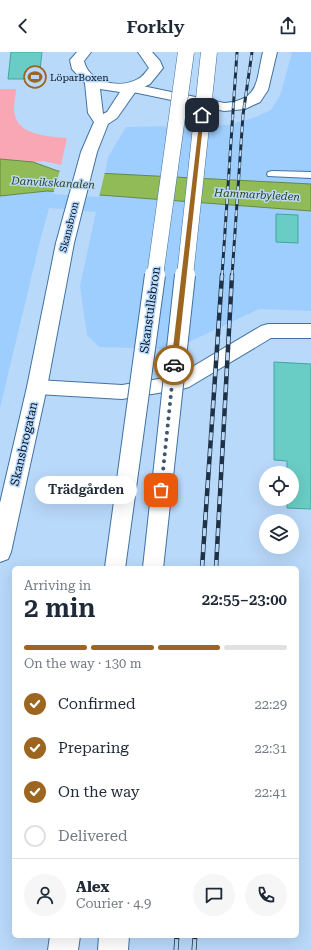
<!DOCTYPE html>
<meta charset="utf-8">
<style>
body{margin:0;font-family:"Roboto Serif",serif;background:#f6f6f7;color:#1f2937;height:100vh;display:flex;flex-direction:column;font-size:15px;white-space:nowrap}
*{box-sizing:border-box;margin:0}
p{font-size:13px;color:#747a83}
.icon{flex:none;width:22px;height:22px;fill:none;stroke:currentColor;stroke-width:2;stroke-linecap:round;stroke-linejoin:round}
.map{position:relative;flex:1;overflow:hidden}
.side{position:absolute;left:12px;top:514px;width:287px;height:372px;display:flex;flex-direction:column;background:#fff;border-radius:6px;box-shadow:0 4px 16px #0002}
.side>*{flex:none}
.buttons{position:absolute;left:259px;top:414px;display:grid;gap:8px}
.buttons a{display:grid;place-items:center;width:40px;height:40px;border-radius:50%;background:#fff;box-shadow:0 4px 16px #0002;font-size:20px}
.pin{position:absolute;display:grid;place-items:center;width:34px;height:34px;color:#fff;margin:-17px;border-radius:8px;box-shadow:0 2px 6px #0006}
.courier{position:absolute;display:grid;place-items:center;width:40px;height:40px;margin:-20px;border:3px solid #9c6620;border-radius:50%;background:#fff;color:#222;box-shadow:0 1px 5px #0007}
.bubble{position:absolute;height:28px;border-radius:14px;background:#fff;box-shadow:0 4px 16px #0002;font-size:13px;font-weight:600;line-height:28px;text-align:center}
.summary em{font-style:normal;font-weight:600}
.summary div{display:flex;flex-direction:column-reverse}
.summary{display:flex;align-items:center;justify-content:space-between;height:68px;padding:0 12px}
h1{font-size:26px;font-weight:600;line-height:30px}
.bar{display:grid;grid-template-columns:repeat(4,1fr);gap:6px 4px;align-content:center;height:48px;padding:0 12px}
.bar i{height:5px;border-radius:3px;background:#e0e1e3}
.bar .current{background:#9c6620}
.bar p{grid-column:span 4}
.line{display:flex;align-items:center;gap:10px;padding:0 12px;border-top:1px solid #e0e1e3}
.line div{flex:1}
.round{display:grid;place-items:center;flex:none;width:42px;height:42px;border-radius:21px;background:#f6f6f7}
ol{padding:0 12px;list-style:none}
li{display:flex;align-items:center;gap:12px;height:44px}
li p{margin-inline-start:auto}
li .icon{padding:4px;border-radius:50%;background:#9c6620;color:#fff;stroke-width:4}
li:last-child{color:#747a83}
li i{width:22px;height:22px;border:2px solid #e0e1e3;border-radius:50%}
header{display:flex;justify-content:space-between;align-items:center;height:52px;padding:0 12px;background:#fff;font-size:18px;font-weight:600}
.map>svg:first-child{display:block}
</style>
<header><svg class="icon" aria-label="back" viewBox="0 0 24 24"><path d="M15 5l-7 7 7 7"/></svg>Forkly<svg class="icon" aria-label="share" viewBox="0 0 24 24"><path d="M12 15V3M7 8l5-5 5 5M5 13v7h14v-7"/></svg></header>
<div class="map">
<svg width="311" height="898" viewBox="0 0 311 898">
<rect width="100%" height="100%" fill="#b9d9fa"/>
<path fill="#9ecefd" d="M292,0H311V132L105,122L108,105L126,75L228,73L253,66L271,58L281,41Z
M47,139L311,159V259L259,257L174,297L99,295L87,283L80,234L96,160L49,156L40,189L0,356V144Z"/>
<path fill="#faa7b5" d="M0,37H16C16,43 14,50 14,56C14,84 47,84 67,86L61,113L43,109L33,110L0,107Z"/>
<path fill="#91bb57" stroke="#668847" d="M0,107L33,110L58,119L311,132V159L47,139L0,144Z"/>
<path fill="#b9d9fa" d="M60,118L105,120L99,145L53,142Z"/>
<path fill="#6acdc5" stroke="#40a69f" d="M11,0H42L39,27H8Z
M276,162L298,163V191L276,190Z
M274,310L311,312V457L287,456V447H292V421H287V409L274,408Z"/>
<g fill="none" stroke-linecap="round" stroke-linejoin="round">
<g stroke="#4073a3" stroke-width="2">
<path id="lane" d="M272,119L311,120V126L268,124L267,122L268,120Z"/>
</g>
<g stroke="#4073a3" stroke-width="2">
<path id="street" d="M263,0H277L268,38L260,50L245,57L224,59L133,40L128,39L126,36L128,33L133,32L224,51C260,48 256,29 263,0Z
M268,272H311V286H271L189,335L182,337L122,347L37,342L30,340L27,335L30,330L37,328L122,333L177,324L261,274Z"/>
</g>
<g stroke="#4073a3" stroke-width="2">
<path id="secondary" d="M77,0H91L84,9C89,31 120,37 138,27C143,25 146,19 149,16L138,0H152L160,9L163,16L150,32L136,39L117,66L108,72L97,100L74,191L47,335L11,500L8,507L0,510V451L27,335L56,191L81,100L94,70L88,61L85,31L72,17L70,8ZM100,37L120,40L107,60L103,62Z
M50,884H80L78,898H48Z
M99,884H129L128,898H98Z"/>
</g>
<use href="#lane" fill="#fff" fill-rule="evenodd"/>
<use href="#street" fill="#fff" fill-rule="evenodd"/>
<use href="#secondary" fill="#fff" fill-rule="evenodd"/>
<g stroke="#1e3145" stroke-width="3">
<path id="rail-far2" d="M222,224L237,0
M232,224L243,63L252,0"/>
</g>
<g stroke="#1e3145" stroke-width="4.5">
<path id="rail-far1" d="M202,516L222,223
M216,516L232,223"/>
</g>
<g stroke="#1e3145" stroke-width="5">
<path id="rail" d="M176,898L177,884
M194,898L195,884"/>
</g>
<use href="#rail-far2" stroke="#b9d9fa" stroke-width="2" stroke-dasharray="6" stroke-linecap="butt"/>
<use href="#rail-far1" stroke="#b9d9fa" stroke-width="3" stroke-dasharray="8" stroke-linecap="butt"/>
<use href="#rail" stroke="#b9d9fa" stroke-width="3.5" stroke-dasharray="11" stroke-linecap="butt"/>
<g stroke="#4073a3" stroke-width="17" stroke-linecap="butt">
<path id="secondary-bridge-far1" d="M155,224L186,0
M185,224L209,0"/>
</g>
<g stroke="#4073a3" stroke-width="22" stroke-linecap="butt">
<path id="secondary-bridge" d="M115,516L155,223
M153,516L185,223"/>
</g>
<use href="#secondary-bridge-far1" stroke="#fff" stroke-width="16"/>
<use href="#secondary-bridge" stroke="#fff" stroke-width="20"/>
</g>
<path fill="#9c6620" d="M202,61L204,63L177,313L174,315L171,313L200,63Z"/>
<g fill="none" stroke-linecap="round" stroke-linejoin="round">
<path stroke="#41566e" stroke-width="4" stroke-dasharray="0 7.2" d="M161,438L174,313"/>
</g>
<defs>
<g id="stadium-ring" transform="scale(1.15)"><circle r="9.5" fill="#b9d9fa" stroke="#9c6620" stroke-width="1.5"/><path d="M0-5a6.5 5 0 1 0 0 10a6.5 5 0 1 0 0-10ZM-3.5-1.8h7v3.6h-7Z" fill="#9c6620"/></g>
</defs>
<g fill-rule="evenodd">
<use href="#stadium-ring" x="35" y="25"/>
</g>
<g text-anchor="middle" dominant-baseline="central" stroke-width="3" stroke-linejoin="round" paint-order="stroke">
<g font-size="10" fill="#001022" stroke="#b9d9fa" text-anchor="start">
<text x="50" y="25">LöparBoxen</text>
</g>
<g font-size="10" fill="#001022" stroke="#b9d9fa">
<text transform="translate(69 175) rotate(-76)">Skansbron</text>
</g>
<g font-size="11" font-style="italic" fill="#304118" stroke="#b9d9fa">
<text transform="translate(53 131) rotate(3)">Danvikskanalen</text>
<text transform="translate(257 143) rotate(3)">Hammarbyleden</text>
</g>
<g font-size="12" fill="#001022" stroke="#b9d9fa">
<text transform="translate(150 258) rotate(-82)">Skanstullsbron</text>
<text transform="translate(24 392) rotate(-77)">Skansbrogatan</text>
</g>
</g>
</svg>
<div class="buttons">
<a><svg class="icon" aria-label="locate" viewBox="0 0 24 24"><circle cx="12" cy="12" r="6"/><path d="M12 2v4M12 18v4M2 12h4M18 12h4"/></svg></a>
<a><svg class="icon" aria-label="layers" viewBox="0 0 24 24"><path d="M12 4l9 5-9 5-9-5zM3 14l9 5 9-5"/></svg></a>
</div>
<div class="pin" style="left:161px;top:438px;background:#ea580c"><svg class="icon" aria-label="bag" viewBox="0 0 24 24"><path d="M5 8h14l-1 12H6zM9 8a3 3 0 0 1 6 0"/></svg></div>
<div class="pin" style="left:202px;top:63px;background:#1f2937"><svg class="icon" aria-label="home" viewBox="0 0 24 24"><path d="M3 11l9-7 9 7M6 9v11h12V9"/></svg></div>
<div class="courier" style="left:174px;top:313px"><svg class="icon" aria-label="car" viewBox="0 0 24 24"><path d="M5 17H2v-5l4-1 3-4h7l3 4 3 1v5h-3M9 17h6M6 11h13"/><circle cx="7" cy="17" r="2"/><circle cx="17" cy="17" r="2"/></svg></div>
<div class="bubble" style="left:35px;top:424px;width:102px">Trädgården</div>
<section class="side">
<div class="summary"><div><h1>2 min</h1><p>Arriving in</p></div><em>22:55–23:00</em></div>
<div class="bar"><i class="current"></i><i class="current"></i><i class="current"></i><i></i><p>On the way · 130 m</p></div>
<ol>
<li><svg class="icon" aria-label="check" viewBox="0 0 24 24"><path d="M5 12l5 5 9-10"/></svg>Confirmed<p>22:29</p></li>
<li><svg class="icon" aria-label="check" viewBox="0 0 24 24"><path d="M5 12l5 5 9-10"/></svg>Preparing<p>22:31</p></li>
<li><svg class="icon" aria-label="check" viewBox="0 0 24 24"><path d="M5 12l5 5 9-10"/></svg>On the way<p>22:41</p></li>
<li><i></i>Delivered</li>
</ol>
<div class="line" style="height:72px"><a class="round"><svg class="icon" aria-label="person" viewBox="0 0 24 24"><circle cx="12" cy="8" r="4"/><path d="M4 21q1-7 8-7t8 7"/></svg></a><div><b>Alex</b><p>Courier · 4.9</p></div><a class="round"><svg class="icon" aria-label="chat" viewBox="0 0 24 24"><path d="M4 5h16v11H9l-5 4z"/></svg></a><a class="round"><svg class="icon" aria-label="phone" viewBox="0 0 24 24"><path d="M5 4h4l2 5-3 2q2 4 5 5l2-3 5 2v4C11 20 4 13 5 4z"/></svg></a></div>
</section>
</div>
